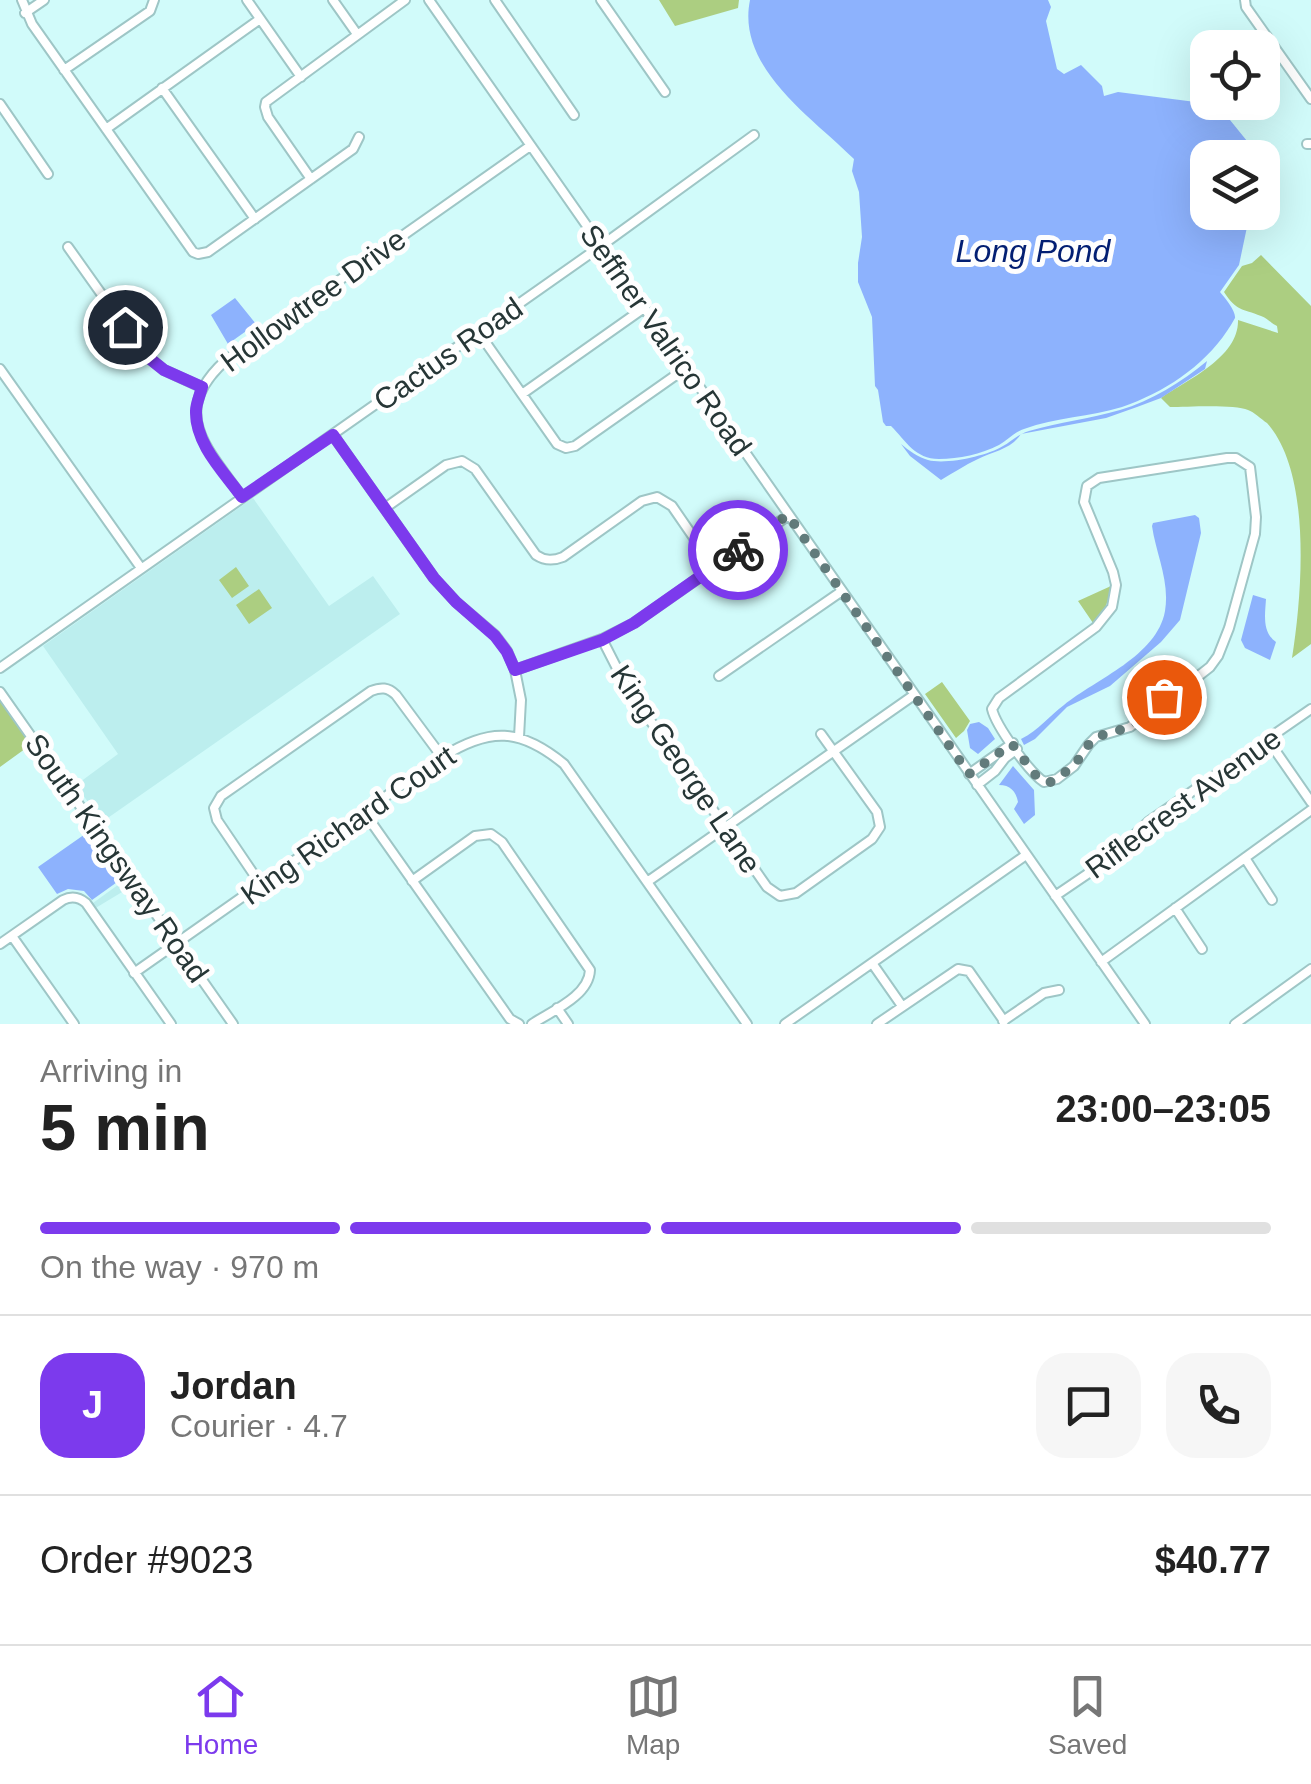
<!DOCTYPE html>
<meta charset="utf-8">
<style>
body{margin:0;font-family:Helvetica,sans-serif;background:#f6f6f6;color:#222;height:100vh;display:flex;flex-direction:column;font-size:38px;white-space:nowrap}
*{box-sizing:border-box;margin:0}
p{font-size:32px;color:#767676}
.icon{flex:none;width:55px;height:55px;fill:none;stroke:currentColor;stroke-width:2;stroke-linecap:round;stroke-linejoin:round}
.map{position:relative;height:1024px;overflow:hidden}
.side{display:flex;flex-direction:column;background:#fff;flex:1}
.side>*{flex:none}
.fabs{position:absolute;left:1190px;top:30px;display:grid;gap:20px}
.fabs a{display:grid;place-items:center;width:90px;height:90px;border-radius:20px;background:#fff;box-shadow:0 10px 40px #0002;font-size:50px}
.pin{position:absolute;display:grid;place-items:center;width:85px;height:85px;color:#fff;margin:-42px;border:5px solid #fff;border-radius:50%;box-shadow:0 2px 10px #0007}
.courier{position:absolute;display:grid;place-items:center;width:100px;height:100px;margin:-50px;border:8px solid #7c3aed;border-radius:50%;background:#fff;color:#222;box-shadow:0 2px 12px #0007}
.summary em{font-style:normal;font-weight:600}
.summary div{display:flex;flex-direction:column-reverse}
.summary{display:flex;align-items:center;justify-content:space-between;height:170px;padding:0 40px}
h1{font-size:65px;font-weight:600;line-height:75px}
.bar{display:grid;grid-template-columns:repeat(4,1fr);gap:15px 10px;align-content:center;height:120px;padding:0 40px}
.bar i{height:12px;border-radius:8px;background:#e0e0e0}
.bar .active{background:#7c3aed}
.bar p{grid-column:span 4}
.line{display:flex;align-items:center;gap:25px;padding:0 40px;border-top:2px solid #e0e0e0}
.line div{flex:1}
.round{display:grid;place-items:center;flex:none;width:105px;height:105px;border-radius:30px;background:#f6f6f6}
.tab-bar{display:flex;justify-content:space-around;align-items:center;height:140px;border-top:2px solid #e0e0e0;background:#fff;font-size:28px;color:#767676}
.tab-bar a{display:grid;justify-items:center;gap:5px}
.tab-bar .active{color:#7c3aed}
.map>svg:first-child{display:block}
</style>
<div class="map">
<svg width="1311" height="1024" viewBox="0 0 1311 1024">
<rect width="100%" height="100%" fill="#d1fbfa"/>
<path fill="#bceeee" d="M253,498L329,606L373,576L400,614L102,822L76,785L118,754L43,646Z
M34,746L132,886L94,909L78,895L60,896L69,892L83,894L93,903L122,882V879Z"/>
<path fill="#acce81" d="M659,0H739L738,8L675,26Z
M1261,255L1311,306V644L1292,658C1303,589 1311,472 1267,423C1261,419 1254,412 1248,410C1235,404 1187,407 1170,407L1161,398C1189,379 1239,357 1238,320L1278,333L1277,326C1271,323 1267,318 1261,316C1242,308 1237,312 1224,292L1242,266L1252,263Z
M236,567L249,586L232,598L219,580Z
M1111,586C1109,601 1105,612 1093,623L1078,601Z
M259,589L272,608L249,624L236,605Z
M942,682L970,721L964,731L956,738L925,694Z
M0,698L34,746L28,744L29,746L0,767Z"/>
<path fill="#8db2fd" d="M750,0H1048L1051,7L1046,21L1057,69L1064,74L1081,65L1102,86L1104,96L1118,92L1211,104L1230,120L1247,141L1238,148L1240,157L1208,158V212H1262L1263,197L1271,220L1263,225L1260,218L1247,227L1239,265L1220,292C1225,298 1236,311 1235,318C1234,320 1228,330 1227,331C1203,367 1163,393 1122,407C1090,417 1056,417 1024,429C1014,432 1008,440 999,445C981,454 959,459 939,459C915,459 906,441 891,426H886L883,422L878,390L875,386L872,317L858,282V263L862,237L859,192L852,171L854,159C813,118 736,68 750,0Z
M235,298L256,324L228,344L211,315Z
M1207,361L1205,369L1161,398L1137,407L1106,418L1021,434C1011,449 994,451 978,459C965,465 953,473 941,480L910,456L901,444C909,451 918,457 928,460C946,465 987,456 1003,446C1012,441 1018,434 1029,431C1059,422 1090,419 1120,410C1151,401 1182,382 1207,361Z
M1195,515L1199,518L1201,533L1180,620L1161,642L1110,686L1067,707L1035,739L1024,745L1021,739C1039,730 1049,716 1064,705C1096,679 1157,656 1165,611C1170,581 1156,554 1152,526L1153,523Z
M1253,595L1266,599C1265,615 1262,632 1276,642L1270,660L1245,648L1241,640Z
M979,722L988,728L995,739L978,754L970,748L967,730L970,724Z
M1013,766L1034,790L1035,815L1024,824L1014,809L1018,802C1016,791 1010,785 999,785Z
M88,832L120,880L92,900L84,891L68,889L57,894L38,867Z"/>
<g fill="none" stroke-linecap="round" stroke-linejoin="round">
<g stroke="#9ec6c6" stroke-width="12">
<path id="minor" d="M22,0L32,24L193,252L198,254L208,252L353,149L359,137
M247,0L301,77
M333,0L357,34
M429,0L1145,1024
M495,0L574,115
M601,0L665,92
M1245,0L1246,7L1311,99
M25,13L44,0
M64,70L150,11L154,0
M162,88L255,219
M0,104L48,174
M106,129L260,19
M1307,144H1311
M311,179L268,117L265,107L266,102L405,0
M68,247L144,354L164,370L201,387
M479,333L557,444L566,448L575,446L686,368
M0,369L141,568
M522,394L644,308
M333,435L434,578L456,602L495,635L507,651L515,670L521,700L519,737
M1227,458H1236L1250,467L1256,517L1255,534L1229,628L1218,656L1210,667L1182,689L1164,697L1148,713L1130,727L1096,737L1089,744L1074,766L1057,779L1044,782C1029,772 996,726 992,709L999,698L1096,627L1112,607L1116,585L1113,572L1084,502L1087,486L1099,478Z
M242,497C207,448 168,412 226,360L530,146
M385,508L446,465L462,461L475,469L536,555C545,561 553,561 563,557L642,501L657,497L672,506L714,567
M602,639L626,686L767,887L780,896L796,893L872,839L880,827L877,812L821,734
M0,668L601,246L754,135
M515,670L602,639L634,623L789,515
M719,676L842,591
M0,692L233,1024
M1268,740L1311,802
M969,774L1013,743
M977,785L995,771L1005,758L1017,749
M364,812L510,1019L519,1024
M1245,858L1272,900
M412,881L475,836L491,834L502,842L590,970C589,996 552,1011 532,1024
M647,882L914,695
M261,885L217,820L214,808L221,796L371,691C381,687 388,687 396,695L442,757
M1055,896L1108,860L1148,822L1311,709
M1175,908L1202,949
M12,936L74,1024
M0,944L63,900C71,896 79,897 86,903L171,1024
M1101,962L1311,810
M872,963L902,1006
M134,973L442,757C490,727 520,728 564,764L747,1024
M557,1008L568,1024
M1003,1021L1044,993L1059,990
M785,1024L1026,855
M877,1024L958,969L969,971L1004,1021
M1235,1024L1311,969"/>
</g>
<use href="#minor" stroke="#fff" stroke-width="8"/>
</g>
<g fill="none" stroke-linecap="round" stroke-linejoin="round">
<path stroke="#627b7b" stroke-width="10" stroke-dasharray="0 18" d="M738,550L788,515L969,774L1012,744L1037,777L1044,782H1051L1074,766L1089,744L1096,737L1130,727L1148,713L1164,697"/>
<path stroke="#7c3aed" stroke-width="12" d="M125,327L144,354L164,370L202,387C200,395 196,404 196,411C195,444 224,472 242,497L333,435L434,578L456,602L495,636L507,652L515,670L602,640L634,623L738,550"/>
</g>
<g text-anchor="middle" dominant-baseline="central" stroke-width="10" stroke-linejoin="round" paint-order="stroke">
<g font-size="30" fill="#263636" stroke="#fefefe">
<text transform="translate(313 300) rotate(-36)">Hollowtree Drive</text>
<text transform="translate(666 340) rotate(55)">Seffner Valrico Road</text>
<text transform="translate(448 354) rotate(-35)">Cactus Road</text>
<text transform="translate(686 769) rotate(56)">King George Lane</text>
<text transform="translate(1183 803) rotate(-36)">Riflecrest Avenue</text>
<text transform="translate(348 825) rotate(-35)">King Richard Court</text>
<text transform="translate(117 858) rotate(55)">South Kingsway Road</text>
</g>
<g font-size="32" font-style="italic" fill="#031f73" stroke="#fefefe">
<text x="1033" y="251">Long Pond</text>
</g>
</g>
</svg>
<div class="fabs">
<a><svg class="icon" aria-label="locate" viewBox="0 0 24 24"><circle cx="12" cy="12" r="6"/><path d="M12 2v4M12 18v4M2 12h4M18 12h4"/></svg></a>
<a><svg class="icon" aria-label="layers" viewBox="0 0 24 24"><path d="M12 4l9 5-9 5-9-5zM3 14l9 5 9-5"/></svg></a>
</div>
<div class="pin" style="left:1164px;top:697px;background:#ea580c"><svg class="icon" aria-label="bag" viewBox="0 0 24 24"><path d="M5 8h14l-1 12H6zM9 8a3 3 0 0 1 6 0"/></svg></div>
<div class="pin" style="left:125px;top:327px;background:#1f2937"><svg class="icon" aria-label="home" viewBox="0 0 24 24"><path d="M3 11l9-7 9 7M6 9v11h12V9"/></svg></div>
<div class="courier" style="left:738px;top:550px"><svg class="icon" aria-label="bike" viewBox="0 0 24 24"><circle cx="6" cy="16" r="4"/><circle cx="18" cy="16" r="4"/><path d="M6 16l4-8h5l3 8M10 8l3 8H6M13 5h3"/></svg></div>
</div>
<section class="side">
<div class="summary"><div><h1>5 min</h1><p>Arriving in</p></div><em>23:00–23:05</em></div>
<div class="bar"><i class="active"></i><i class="active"></i><i class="active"></i><i></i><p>On the way · 970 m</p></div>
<div class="line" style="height:180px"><b class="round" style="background:#7c3aed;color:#fff">J</b><div><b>Jordan</b><p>Courier · 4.7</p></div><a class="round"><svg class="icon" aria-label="chat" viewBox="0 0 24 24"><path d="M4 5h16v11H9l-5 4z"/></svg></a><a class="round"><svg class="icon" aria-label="phone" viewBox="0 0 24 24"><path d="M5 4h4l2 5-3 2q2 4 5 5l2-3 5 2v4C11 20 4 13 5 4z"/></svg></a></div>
<div class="line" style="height:130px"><div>Order #9023</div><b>$40.77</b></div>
</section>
<nav class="tab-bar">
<a class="active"><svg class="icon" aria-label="home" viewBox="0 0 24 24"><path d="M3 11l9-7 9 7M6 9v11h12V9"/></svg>Home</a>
<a><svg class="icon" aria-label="map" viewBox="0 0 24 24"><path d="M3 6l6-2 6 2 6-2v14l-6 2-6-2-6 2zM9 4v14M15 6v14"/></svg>Map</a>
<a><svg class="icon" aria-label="saved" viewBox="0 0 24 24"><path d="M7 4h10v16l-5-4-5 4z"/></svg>Saved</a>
</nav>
